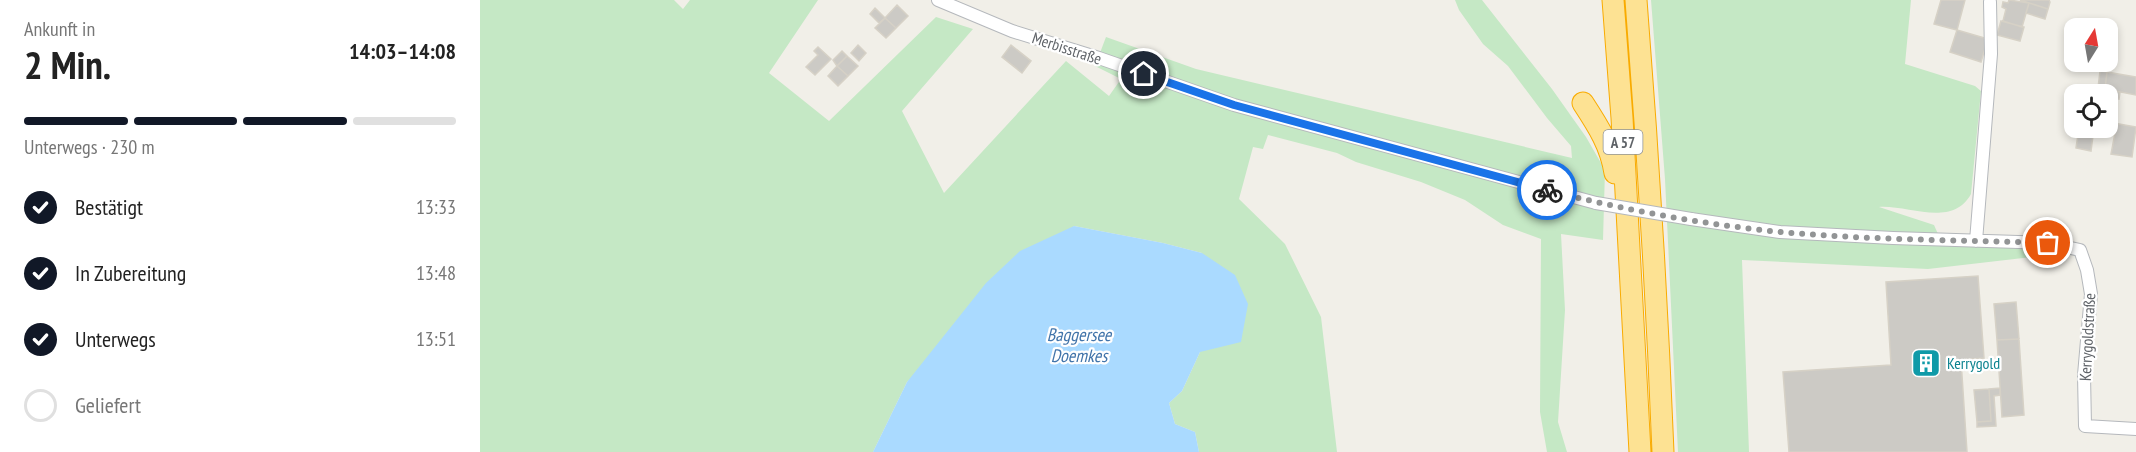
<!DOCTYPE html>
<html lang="de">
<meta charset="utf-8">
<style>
body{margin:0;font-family:"PT Sans Narrow",sans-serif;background:#f6f6f6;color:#222;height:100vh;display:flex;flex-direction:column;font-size:22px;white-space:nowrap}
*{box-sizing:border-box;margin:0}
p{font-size:20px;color:#767676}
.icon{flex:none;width:33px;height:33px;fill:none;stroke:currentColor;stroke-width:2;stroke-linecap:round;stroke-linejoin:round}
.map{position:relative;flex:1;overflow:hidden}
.details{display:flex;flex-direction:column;background:#fff;width:480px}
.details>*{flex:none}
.needle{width:39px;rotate:11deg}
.controls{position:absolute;left:1584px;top:18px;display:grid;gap:12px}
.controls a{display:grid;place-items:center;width:54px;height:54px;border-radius:12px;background:#fff;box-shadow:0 3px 9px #0003;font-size:30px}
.pin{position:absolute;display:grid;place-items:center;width:51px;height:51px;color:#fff;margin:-26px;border:3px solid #fff;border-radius:50%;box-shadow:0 2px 6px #0007}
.courier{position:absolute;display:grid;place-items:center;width:60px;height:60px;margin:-30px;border:4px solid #1a73e8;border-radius:50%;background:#fff;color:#222;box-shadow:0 2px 8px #0007}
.summary em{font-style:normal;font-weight:700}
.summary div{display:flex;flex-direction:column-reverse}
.summary{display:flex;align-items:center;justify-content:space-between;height:102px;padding:0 24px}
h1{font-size:39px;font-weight:700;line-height:45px}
.bar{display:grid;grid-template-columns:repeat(4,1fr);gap:9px 6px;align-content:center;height:72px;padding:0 24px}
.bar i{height:8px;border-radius:4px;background:#e0e0e0}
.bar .on{background:#111827}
.bar p{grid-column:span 4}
ol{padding:0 24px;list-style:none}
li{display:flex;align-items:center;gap:18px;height:66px}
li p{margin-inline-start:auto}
li .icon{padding:6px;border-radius:50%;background:#111827;color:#fff;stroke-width:4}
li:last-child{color:#767676}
li i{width:33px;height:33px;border:3px solid #e0e0e0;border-radius:50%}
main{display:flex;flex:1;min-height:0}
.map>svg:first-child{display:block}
</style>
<main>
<section class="details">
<div class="summary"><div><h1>2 Min.</h1><p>Ankunft in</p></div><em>14:03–14:08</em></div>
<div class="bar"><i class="on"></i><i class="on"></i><i class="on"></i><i></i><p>Unterwegs · 230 m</p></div>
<ol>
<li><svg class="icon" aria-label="check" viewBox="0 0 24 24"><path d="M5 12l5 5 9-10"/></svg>Bestätigt<p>13:33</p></li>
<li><svg class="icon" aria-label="check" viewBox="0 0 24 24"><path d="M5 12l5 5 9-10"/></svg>In Zubereitung<p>13:48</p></li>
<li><svg class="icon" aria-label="check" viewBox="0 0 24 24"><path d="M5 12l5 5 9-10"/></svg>Unterwegs<p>13:51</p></li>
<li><i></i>Geliefert</li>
</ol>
</section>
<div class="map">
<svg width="1656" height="452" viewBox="0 0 1656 452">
<rect width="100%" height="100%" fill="#f1efe8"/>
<path fill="#c5e8c5" d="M0,0H194L203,9L210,0H338L289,73L349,121L456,17L493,29L422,111L464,193L586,61L629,96L641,79L615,66L626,37L716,69L1092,158L1091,146L1067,118L1028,66L1003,44L979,10L975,0H1002L1072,89L1106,137L1125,170L1123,240L1081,234L1085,310L1078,422L1087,452H1067L1060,412L1061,239L1023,225L985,200L941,182L876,162L857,153L788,135L783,149L773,147L759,199L805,244L841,317L857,452H719L715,432L695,424L689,403L702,391L720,352L722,253L683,243L594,226L427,382L393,452H0Z
M1171,0H1431L1425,64L1495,86L1501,91L1491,194C1472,228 1429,205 1399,207L1454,225L1458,234L1576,248L1577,254L1448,269L1262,260L1269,452H1198L1185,179Z"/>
<path fill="#aadaff" d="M594,226L683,243L722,253L755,275L768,304L761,342L720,352L702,391L689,403L695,424L715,432L719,452H393L427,382L506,283L540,251Z"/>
<path fill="#cccac5" stroke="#d6d1c6" stroke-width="1.5" d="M1461,0H1485L1477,30L1454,24Z
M1529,0L1549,3L1542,27L1523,21L1526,9L1522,7L1523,2L1528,3Z
M1540,0H1569L1570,2L1568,9Z
M1549,3L1568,9L1565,19L1546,13Z
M417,5L428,16L416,28L405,18Z
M395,8L405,18L399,23L390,14Z
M405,18L416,28L406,38L395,28Z
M1521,21L1544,27L1540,41L1517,35Z
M1477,30L1508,39L1501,62L1470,52Z
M378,45L386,53L379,61L371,53Z
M531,45L551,61L542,73L522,57Z
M338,47L351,59L335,75L326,67L338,55L334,51Z
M362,51L367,56L357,66L353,60Z
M367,56L378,66L368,76L357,66Z
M357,66L368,76L358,86L348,76Z
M1620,71L1627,72L1625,89L1618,88Z
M1627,72L1656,77V95L1625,89Z
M1625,89L1640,92L1639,99L1628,97V94H1624Z
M1628,122L1656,127L1652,157L1631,154L1635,133L1622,131V128H1628Z
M1599,128H1614L1611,151L1596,148Z
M1498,276L1504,358L1481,360L1487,452H1309L1303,372L1411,365L1406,282Z
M1536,302L1539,339L1517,340L1514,304Z
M1539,339L1544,415L1522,417L1517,340Z
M1520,388V395L1514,396L1516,426L1497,427V422L1511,421L1509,389Z
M1509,389L1511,421L1497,422L1494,390Z"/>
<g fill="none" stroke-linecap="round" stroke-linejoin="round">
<g stroke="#b5b8bc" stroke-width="14">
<path id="minor" d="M458,0L532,31L619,58L754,105L1116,203
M1211,219L1300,232L1413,238L1568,243L1600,250L1607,270L1611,294L1604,375L1605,426L1656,429
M1496,241L1511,54L1510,2"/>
</g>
<g stroke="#f9ab00" stroke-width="23">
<path id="motorway" d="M1133,0L1142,118L1160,452
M1156,0C1168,151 1177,301 1183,452
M1103,103C1118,126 1131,146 1135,173"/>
</g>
<use href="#minor" stroke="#fff" stroke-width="12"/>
<use href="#motorway" stroke="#fde293" stroke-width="21"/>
<g stroke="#b5b8bc" stroke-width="14" stroke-linecap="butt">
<path id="minor-bridge" d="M1116,203L1211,219"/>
</g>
<use href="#minor-bridge" stroke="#fff" stroke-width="12"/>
</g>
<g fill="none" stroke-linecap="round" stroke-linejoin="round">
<path stroke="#929495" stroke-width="6" stroke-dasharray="0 10.8" d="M1067,190C1143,210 1222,224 1300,232C1389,240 1479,240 1568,243"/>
<path stroke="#1a73e8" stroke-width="8" d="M664,74L754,105L1067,190"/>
</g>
<defs>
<g id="building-square" transform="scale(1.5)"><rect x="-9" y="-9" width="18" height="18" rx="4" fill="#0f9aa8" stroke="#fff"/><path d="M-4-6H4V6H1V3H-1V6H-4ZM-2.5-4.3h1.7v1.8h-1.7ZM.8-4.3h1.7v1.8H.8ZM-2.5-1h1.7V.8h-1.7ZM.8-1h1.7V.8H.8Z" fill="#fff"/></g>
</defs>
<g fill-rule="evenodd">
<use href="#building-square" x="1446" y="363"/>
</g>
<g text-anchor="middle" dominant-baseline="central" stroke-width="4.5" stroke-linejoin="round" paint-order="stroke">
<rect fill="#fff" stroke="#8f9295" stroke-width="1.5" x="1123.5" y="130" width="39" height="24" rx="4.5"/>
<g font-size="15" font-weight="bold" fill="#5f6368">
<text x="1143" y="142">A 57</text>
</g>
<g font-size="16" fill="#5f6368" stroke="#fff">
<text transform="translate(587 48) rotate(18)">Merbisstraße</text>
<text transform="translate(1607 337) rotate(-87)">Kerrygoldstraße</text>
</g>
<g font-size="16" fill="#0d838f" stroke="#fff" text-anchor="start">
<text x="1467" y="363">Kerrygold</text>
</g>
<g font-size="18" font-style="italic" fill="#4174aa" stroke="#fff">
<text x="599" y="334">Baggersee<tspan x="599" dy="21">Doemkes</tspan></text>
</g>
</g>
</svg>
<div class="controls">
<a><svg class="needle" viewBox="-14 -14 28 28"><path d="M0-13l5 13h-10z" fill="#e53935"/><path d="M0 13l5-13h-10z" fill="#767676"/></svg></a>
<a><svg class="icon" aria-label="locate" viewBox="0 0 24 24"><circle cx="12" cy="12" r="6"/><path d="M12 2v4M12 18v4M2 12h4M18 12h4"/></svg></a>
</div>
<div class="pin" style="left:1568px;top:243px;background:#ea580c"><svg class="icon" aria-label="bag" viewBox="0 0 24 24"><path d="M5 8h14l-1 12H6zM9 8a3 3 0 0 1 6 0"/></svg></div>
<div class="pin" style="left:664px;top:74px;background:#1f2937"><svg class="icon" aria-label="home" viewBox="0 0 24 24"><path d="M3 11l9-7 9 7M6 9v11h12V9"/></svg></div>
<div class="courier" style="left:1067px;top:190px"><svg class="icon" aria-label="bike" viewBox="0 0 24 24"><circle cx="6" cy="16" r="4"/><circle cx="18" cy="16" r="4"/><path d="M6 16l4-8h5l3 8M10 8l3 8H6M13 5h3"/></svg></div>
</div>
</main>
